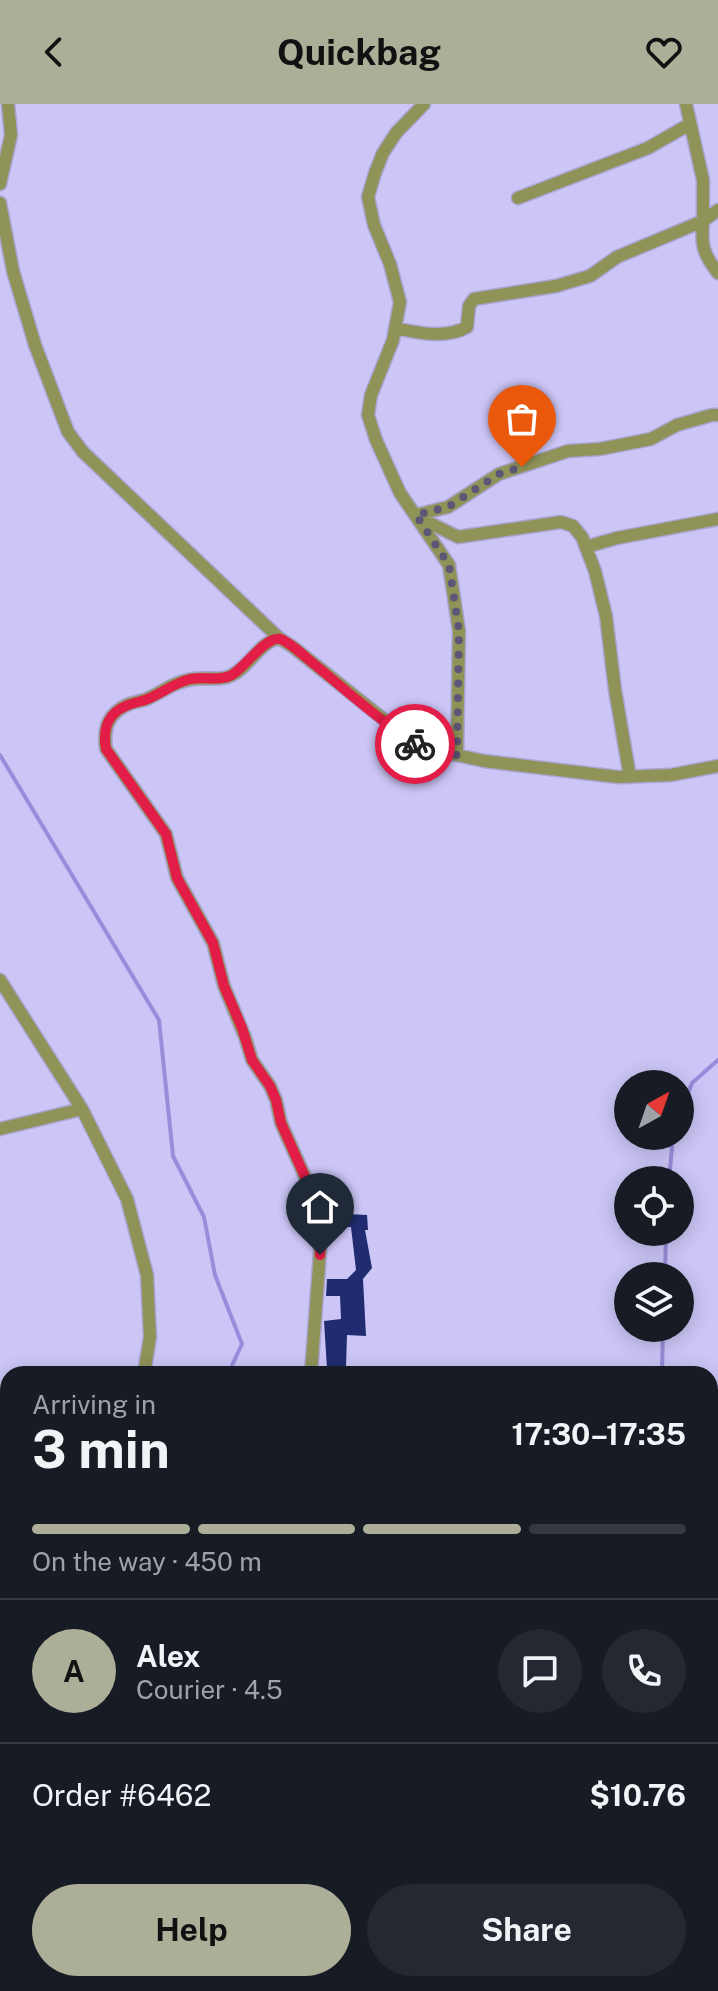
<!DOCTYPE html>
<meta charset="utf-8">
<style>
body{margin:0;font-family:"Public Sans",sans-serif;background:#242831;color:#f1f3f6;height:100vh;display:flex;flex-direction:column;font-size:30px;white-space:nowrap}
*{box-sizing:border-box;margin:0}
p{font-size:26px;color:#9ea1a6}
.icon{flex:none;width:44px;height:44px;fill:none;stroke:currentColor;stroke-width:2;stroke-linecap:round;stroke-linejoin:round}
.map{position:relative;flex:1;overflow:hidden}
.sheet{position:absolute;left:0px;top:1262px;width:718px;height:626px;display:flex;flex-direction:column;background:#171b24;border-radius:24px 24px 0 0;box-shadow:0 4px 20px #0003}
.sheet>*{flex:none}
.needle{width:52px;rotate:40deg}
.buttons{position:absolute;left:614px;top:966px;display:grid;gap:16px}
.buttons a{display:grid;place-items:center;width:80px;height:80px;border-radius:50%;background:#171b24;box-shadow:0 4px 20px #0003;font-size:40px}
.pin{position:absolute;display:grid;place-items:center;width:68px;height:68px;color:#fff;margin:-82px -34px;border-radius:50% 50% 50% 0;rotate:-45deg;box-shadow:0 0 8px #0007}
.pin .icon{rotate:45deg}
.courier{position:absolute;display:grid;place-items:center;width:80px;height:80px;margin:-40px;border:6px solid #e11d48;border-radius:50%;background:#fff;color:#222;box-shadow:0 2px 10px #0007}
.summary em{font-style:normal;font-weight:700}
.summary div{display:flex;flex-direction:column-reverse}
.summary{display:flex;align-items:center;justify-content:space-between;height:136px;padding:0 32px}
h1{font-size:52px;font-weight:700;line-height:60px}
.bar{display:grid;grid-template-columns:repeat(4,1fr);gap:12px 8px;align-content:center;height:96px;padding:0 32px}
.bar i{height:10px;border-radius:6px;background:#363941}
.bar .active{background:#acae98}
.bar p{grid-column:span 4}
.line{display:flex;align-items:center;gap:20px;padding:0 32px;border-top:2px solid #363941}
.line div{flex:1}
.round{display:grid;place-items:center;flex:none;width:84px;height:84px;border-radius:42px;background:#242831}
.button{display:flex;gap:16px;margin-top:auto;padding:16px 32px}
.button a{flex:1;height:92px;border-radius:48px;background:#acae98;color:#111;font-size:32px;font-weight:700;line-height:92px;text-align:center}
.button a+a{background:#242831;color:#f1f3f6}
header{display:flex;justify-content:space-between;align-items:center;height:104px;padding:0 32px;background:#acae98;color:#111;font-size:36px;font-weight:700}
.map>svg:first-child{display:block}
</style>
<header><svg class="icon" aria-label="back" viewBox="0 0 24 24"><path d="M15 5l-7 7 7 7"/></svg>Quickbag<svg class="icon" aria-label="heart" viewBox="0 0 24 24"><path d="M12 20l-8-8c-3-5 5-10 8-4 3-6 11-1 8 4z"/></svg></header>
<div class="map">
<svg width="718" height="1887" viewBox="0 0 718 1887">
<rect width="100%" height="100%" fill="#ccc6f7"/>
<g fill="none" stroke-linecap="round" stroke-linejoin="round">
<path stroke="#998cdb" stroke-width="4" d="M0,651L159,916L173,1052L204,1113L215,1171L242,1240L228,1270
M680,1010L692,979L718,956
M669,1076L673,1032
M665,1172L666,1128
M662,1270L663,1224
M175,1880V1887
M564,1887L566,1880"/>
</g>
<path fill="#202c6f" d="M331,1088H345L347,1110L367,1111L368,1126H365L372,1164L363,1175L366,1232L347,1231L346,1264L342,1265V1270H329V1265H327L324,1217L341,1215L340,1192H326L327,1175H347L356,1166L351,1123L331,1124Z"/>
<g fill="none" stroke-linecap="round" stroke-linejoin="round">
<g stroke="#a9a4d0" stroke-width="15">
<path id="street" d="M0,80L11,31L8,0
M518,94L648,44L690,20
M0,99L13,167L35,241L68,328L83,348L279,534
M718,106L703,117C701,141 703,150 718,169
M395,224C418,229 446,235 467,223L469,202L474,195L556,182L590,172L617,153L703,117V76L686,0
M416,411L448,403L499,370L568,347L600,345L651,335L677,321L712,311H718
M418,413L458,433L561,418L573,422L582,433L595,467L606,512L615,586L630,673
M586,443L617,434L718,415
M457,651L484,657L618,673L671,671L718,662
M0,876L82,1005L127,1095L147,1171L150,1233L144,1270
M0,1025L82,1005
M311,1270L322,1121L318,1102L281,1019L276,996L270,982L252,956L245,933L224,882L213,839L177,774L166,730L106,645C103,624 108,609 129,600C135,598 141,597 147,595C162,588 176,577 193,575C205,573 219,577 230,572C249,564 258,539 279,534L293,543L412,638L426,646L457,651L459,527L449,461L400,389L376,336L368,311L371,291L393,236L400,198L390,160L374,121L368,93L375,69L383,49L396,29L424,0
M0,1724H8"/>
</g>
<g stroke="#a9a4d0" stroke-width="27">
<path id="highway" d="M710,1697L718,1700
M0,1770L8,1767"/>
</g>
<path stroke="#807ba0" stroke-width="3" stroke-dasharray="4 6" stroke-linecap="butt" d="M0,1487L8,1461
M45,1880L47,1887
M359,1880V1887
M296,1887L300,1880"/>
<use href="#street" stroke="#909358" stroke-width="12"/>
<use href="#highway" stroke="#494b18" stroke-width="24"/>
</g>
<g fill="none" stroke-linecap="round" stroke-linejoin="round">
<path stroke="#5c5777" stroke-width="8" stroke-dasharray="0 14.4" d="M415,640C429,647 441,650 457,651L459,527L449,461L416,411L448,403L499,370L522,363"/>
<path stroke="#e11d48" stroke-width="10" d="M320,1151L322,1121L318,1102L281,1019L276,996L270,982L252,956L242,924L224,882L213,839L177,774L166,730L106,645C102,622 109,606 134,599C137,598 142,597 145,596C161,590 174,579 190,575C204,572 219,578 232,571C244,564 266,532 280,535C289,537 306,554 314,560C347,587 380,617 415,640"/>
</g>
</svg>
<div class="buttons">
<a><svg class="needle" viewBox="-14 -14 28 28"><path d="M0-13l5 13h-10z" fill="#e53935"/><path d="M0 13l5-13h-10z" fill="#9ea1a6"/></svg></a>
<a><svg class="icon" aria-label="locate" viewBox="0 0 24 24"><circle cx="12" cy="12" r="6"/><path d="M12 2v4M12 18v4M2 12h4M18 12h4"/></svg></a>
<a><svg class="icon" aria-label="layers" viewBox="0 0 24 24"><path d="M12 4l9 5-9 5-9-5zM3 14l9 5 9-5"/></svg></a>
</div>
<div class="pin" style="left:522px;top:363px;background:#ea580c"><svg class="icon" aria-label="bag" viewBox="0 0 24 24"><path d="M5 8h14l-1 12H6zM9 8a3 3 0 0 1 6 0"/></svg></div>
<div class="pin" style="left:320px;top:1151px;background:#1f2937"><svg class="icon" aria-label="home" viewBox="0 0 24 24"><path d="M3 11l9-7 9 7M6 9v11h12V9"/></svg></div>
<div class="courier" style="left:415px;top:640px"><svg class="icon" aria-label="bike" viewBox="0 0 24 24"><circle cx="6" cy="16" r="4"/><circle cx="18" cy="16" r="4"/><path d="M6 16l4-8h5l3 8M10 8l3 8H6M13 5h3"/></svg></div>
<section class="sheet">
<div class="summary"><div><h1>3 min</h1><p>Arriving in</p></div><em>17:30–17:35</em></div>
<div class="bar"><i class="active"></i><i class="active"></i><i class="active"></i><i></i><p>On the way · 450 m</p></div>
<div class="line" style="height:144px"><b class="round" style="background:#acae98;color:#111">A</b><div><b>Alex</b><p>Courier · 4.5</p></div><a class="round"><svg class="icon" aria-label="chat" viewBox="0 0 24 24"><path d="M4 5h16v11H9l-5 4z"/></svg></a><a class="round"><svg class="icon" aria-label="phone" viewBox="0 0 24 24"><path d="M5 4h4l2 5-3 2q2 4 5 5l2-3 5 2v4C11 20 4 13 5 4z"/></svg></a></div>
<div class="line" style="height:104px"><div>Order #6462</div><b>$10.76</b></div>
<div class="button"><a>Help</a><a>Share</a></div>
</section>
</div>
